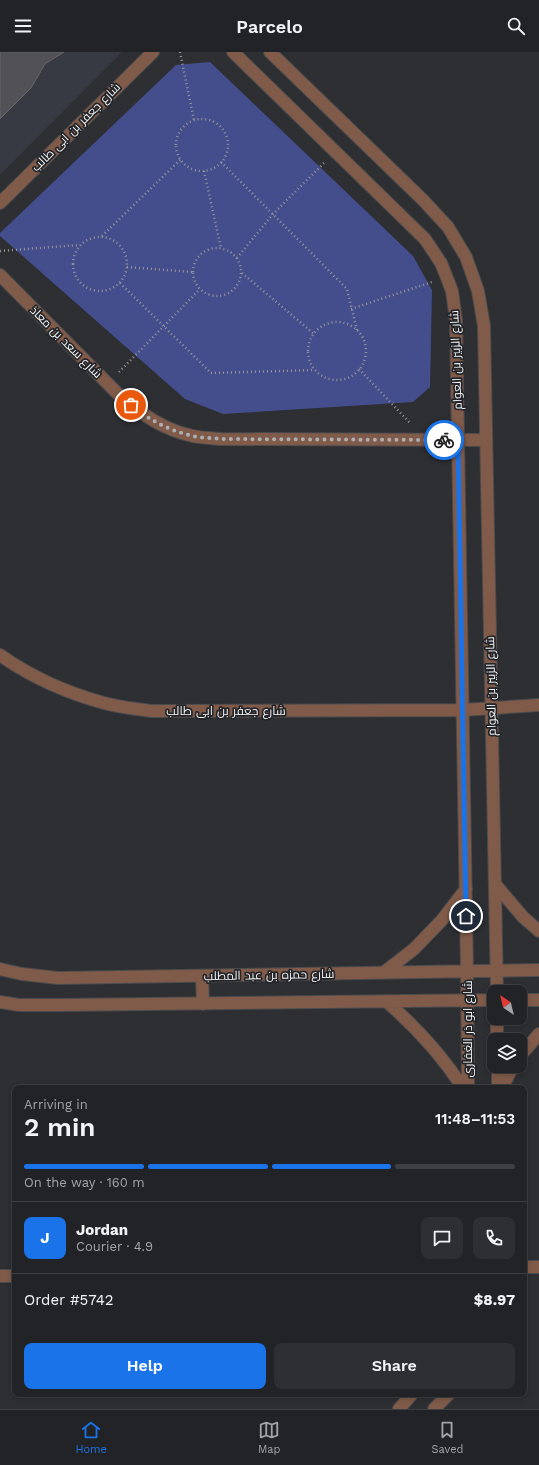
<!DOCTYPE html>
<meta charset="utf-8">
<style>
body{margin:0;font-family:"Work Sans",Cairo,sans-serif;background:#2e2f32;color:#f1f3f6;height:100vh;display:flex;flex-direction:column;font-size:15px;white-space:nowrap}
*{box-sizing:border-box;margin:0}
p{font-size:13px;color:#a2a4a7}
.icon{flex:none;width:22px;height:22px;fill:none;stroke:currentColor;stroke-width:2;stroke-linecap:round;stroke-linejoin:round}
.map{position:relative;flex:1;overflow:hidden}
.panel{position:absolute;left:12px;top:1033px;width:515px;height:312px;display:flex;flex-direction:column;background:#222326;border-radius:8px;box-shadow:0 2px 6px #0003,0 0 0 1px #3f4043}
.panel>*{flex:none}
.needle{width:26px;rotate:325deg}
.fabs{position:absolute;left:487px;top:933px;display:grid;gap:8px}
.fabs a{display:grid;place-items:center;width:40px;height:40px;border-radius:8px;background:#222326;box-shadow:0 2px 6px #0003,0 0 0 1px #3f4043;font-size:20px}
.pin{position:absolute;display:grid;place-items:center;width:34px;height:34px;color:#fff;margin:-17px;border:2px solid #fff;border-radius:50%;box-shadow:0 1px 4px #0007}
.courier{position:absolute;display:grid;place-items:center;width:40px;height:40px;margin:-20px;border:3px solid #1a73e8;border-radius:50%;background:#fff;color:#222;box-shadow:0 1px 5px #0007}
.head em{font-style:normal;font-weight:600}
.head div{display:flex;flex-direction:column-reverse}
.head{display:flex;align-items:center;justify-content:space-between;height:68px;padding:0 12px}
h1{font-size:26px;font-weight:600;line-height:30px}
.bar{display:grid;grid-template-columns:repeat(4,1fr);gap:6px 4px;align-content:center;height:48px;padding:0 12px}
.bar i{height:5px;border-radius:3px;background:#3f4043}
.bar .selected{background:#1a73e8}
.bar p{grid-column:span 4}
.line{display:flex;align-items:center;gap:10px;padding:0 12px;border-top:1px solid #3f4043}
.line div{flex:1}
.round{display:grid;place-items:center;flex:none;width:42px;height:42px;border-radius:8px;background:#2e2f32}
.action{display:flex;gap:8px;margin-top:auto;padding:8px 12px}
.action a{flex:1;height:46px;border-radius:8px;background:#1a73e8;color:#fff;font-size:16px;font-weight:600;line-height:46px;text-align:center}
.action a+a{background:#2e2f32;color:#f1f3f6}
header{display:flex;justify-content:space-between;align-items:center;height:52px;padding:0 12px;background:#222326;font-size:18px;font-weight:600}
.tab-bar{display:flex;justify-content:space-around;align-items:center;height:56px;border-top:1px solid #3f4043;background:#222326;font-size:11px;color:#a2a4a7}
.tab-bar a{display:grid;justify-items:center;gap:2px}
.tab-bar .selected{color:#1a73e8}
.map>svg:first-child{display:block}
</style>
<header><svg class="icon" aria-label="menu" viewBox="0 0 24 24"><path d="M4 6h16M4 12h16M4 18h16"/></svg>Parcelo<svg class="icon" aria-label="search" viewBox="0 0 24 24"><circle cx="10" cy="10" r="6"/><path d="M15 15l6 6"/></svg></header>
<div class="map">
<svg width="539" height="1357" viewBox="0 0 539 1357">
<rect width="100%" height="100%" fill="#2e2f33"/>
<path fill="#373943" d="M0,0H122L0,123Z"/>
<path fill="#454e8d" d="M210,10L413,204L432,238L430,335L413,350L223,362L185,347L0,184V181L176,13Z"/>
<path fill="#525155" stroke="#666569" d="M0,0H64L45,12L31,36L0,67Z"/>
<g fill="none" stroke-linecap="round" stroke-linejoin="round">
<g stroke="#4a4b4e" stroke-width="14">
<path id="street" d="M233,0L425,187L441,211L447,226L452,239L456,268L467,919L468,1036
M270,0L423,148L448,175L466,205L478,239L484,274L497,940
M0,151L153,0
M0,223L120,344C143,363 164,378 193,384C202,386 212,386 221,387L486,388
M0,603C31,625 67,641 104,651C119,655 136,657 152,659L463,658L539,653
M495,832L523,865L539,879
M0,917L22,922L58,926L539,918
M383,921L414,897L442,868L466,837
M202,924L203,952
M520,948H539
M0,950L19,953H62L494,948
M387,950C417,976 441,1002 463,1036
M497,966V988
M520,1004L539,982
M498,1014V1036
M502,1036L513,1014
M524,1215H539
M0,1224H15
M399,1357L412,1342
M434,1357L449,1342"/>
</g>
<path stroke="#96979a" stroke-width="2.5" stroke-dasharray="1 3" stroke-linecap="butt" d="M180,0L194,68
M176 93a26 26 0 1 1 52 0a26 26 0 1 1-52 0Z
M221,110L347,237L357,278
M204,119L221,196
M102,184L180,108
M73 212a27 27 0 1 1 54 0a27 27 0 1 1-54 0Z
M193 220a24 24 0 1 1 48 0a24 24 0 1 1-48 0Z
M0,199L79,193
M237,206L273,162L324,111
M127,215L192,220
M242,221L313,281
M120,231L211,321L315,318
M351,257L432,230
M308 299a29 29 0 1 1 58 0a29 29 0 1 1-58 0Z
M359,317L410,371
M119,320L200,237"/>
<use href="#street" stroke="#815b4a" stroke-width="12"/>
</g>
<g fill="none" stroke-linecap="round" stroke-linejoin="round">
<path stroke="#aeafb2" stroke-width="4" stroke-dasharray="0 7.2" d="M131,353C149,368 170,379 193,384C202,386 212,386 221,387L444,388"/>
<path stroke="#1a73e8" stroke-width="5" d="M444,388L458,387L466,864"/>
</g>
<g text-anchor="middle" dominant-baseline="central" stroke-width="3.5" stroke-linejoin="round" paint-order="stroke">
<g font-size="12" fill="#f3f4f6" stroke="#242529">
<text transform="translate(76 75) rotate(-45)">شارع جعفر بن ابى طالب</text>
<text transform="translate(66 290) rotate(45)">شارع سعد بن معاذ</text>
<text transform="translate(456 308) rotate(-92)">شارع الزبير بن العوام</text>
<text transform="translate(491 634) rotate(-91)">شارع الزبير بن العوام</text>
<text x="226" y="659">شارع جعفر بن ابى طالب</text>
<text transform="translate(269 923) rotate(-1)">شارع حمزه بن عبد المطلب</text>
<text transform="translate(468 977) rotate(-90)">شارع ابو ذر الغفارى</text>
</g>
</g>
</svg>
<div class="fabs">
<a><svg class="needle" viewBox="-14 -14 28 28"><path d="M0-13l5 13h-10z" fill="#e53935"/><path d="M0 13l5-13h-10z" fill="#a2a4a7"/></svg></a>
<a><svg class="icon" aria-label="layers" viewBox="0 0 24 24"><path d="M12 4l9 5-9 5-9-5zM3 14l9 5 9-5"/></svg></a>
</div>
<div class="pin" style="left:131px;top:353px;background:#ea580c"><svg class="icon" aria-label="bag" viewBox="0 0 24 24"><path d="M5 8h14l-1 12H6zM9 8a3 3 0 0 1 6 0"/></svg></div>
<div class="pin" style="left:466px;top:864px;background:#1f2937"><svg class="icon" aria-label="home" viewBox="0 0 24 24"><path d="M3 11l9-7 9 7M6 9v11h12V9"/></svg></div>
<div class="courier" style="left:444px;top:388px"><svg class="icon" aria-label="bike" viewBox="0 0 24 24"><circle cx="6" cy="16" r="4"/><circle cx="18" cy="16" r="4"/><path d="M6 16l4-8h5l3 8M10 8l3 8H6M13 5h3"/></svg></div>
<section class="panel">
<div class="head"><div><h1>2 min</h1><p>Arriving in</p></div><em>11:48–11:53</em></div>
<div class="bar"><i class="selected"></i><i class="selected"></i><i class="selected"></i><i></i><p>On the way · 160 m</p></div>
<div class="line" style="height:72px"><b class="round" style="background:#1a73e8;color:#fff">J</b><div><b>Jordan</b><p>Courier · 4.9</p></div><a class="round"><svg class="icon" aria-label="chat" viewBox="0 0 24 24"><path d="M4 5h16v11H9l-5 4z"/></svg></a><a class="round"><svg class="icon" aria-label="phone" viewBox="0 0 24 24"><path d="M5 4h4l2 5-3 2q2 4 5 5l2-3 5 2v4C11 20 4 13 5 4z"/></svg></a></div>
<div class="line" style="height:52px"><div>Order #5742</div><b>$8.97</b></div>
<div class="action"><a>Help</a><a>Share</a></div>
</section>
</div>
<nav class="tab-bar">
<a class="selected"><svg class="icon" aria-label="home" viewBox="0 0 24 24"><path d="M3 11l9-7 9 7M6 9v11h12V9"/></svg>Home</a>
<a><svg class="icon" aria-label="map" viewBox="0 0 24 24"><path d="M3 6l6-2 6 2 6-2v14l-6 2-6-2-6 2zM9 4v14M15 6v14"/></svg>Map</a>
<a><svg class="icon" aria-label="saved" viewBox="0 0 24 24"><path d="M7 4h10v16l-5-4-5 4z"/></svg>Saved</a>
</nav>
